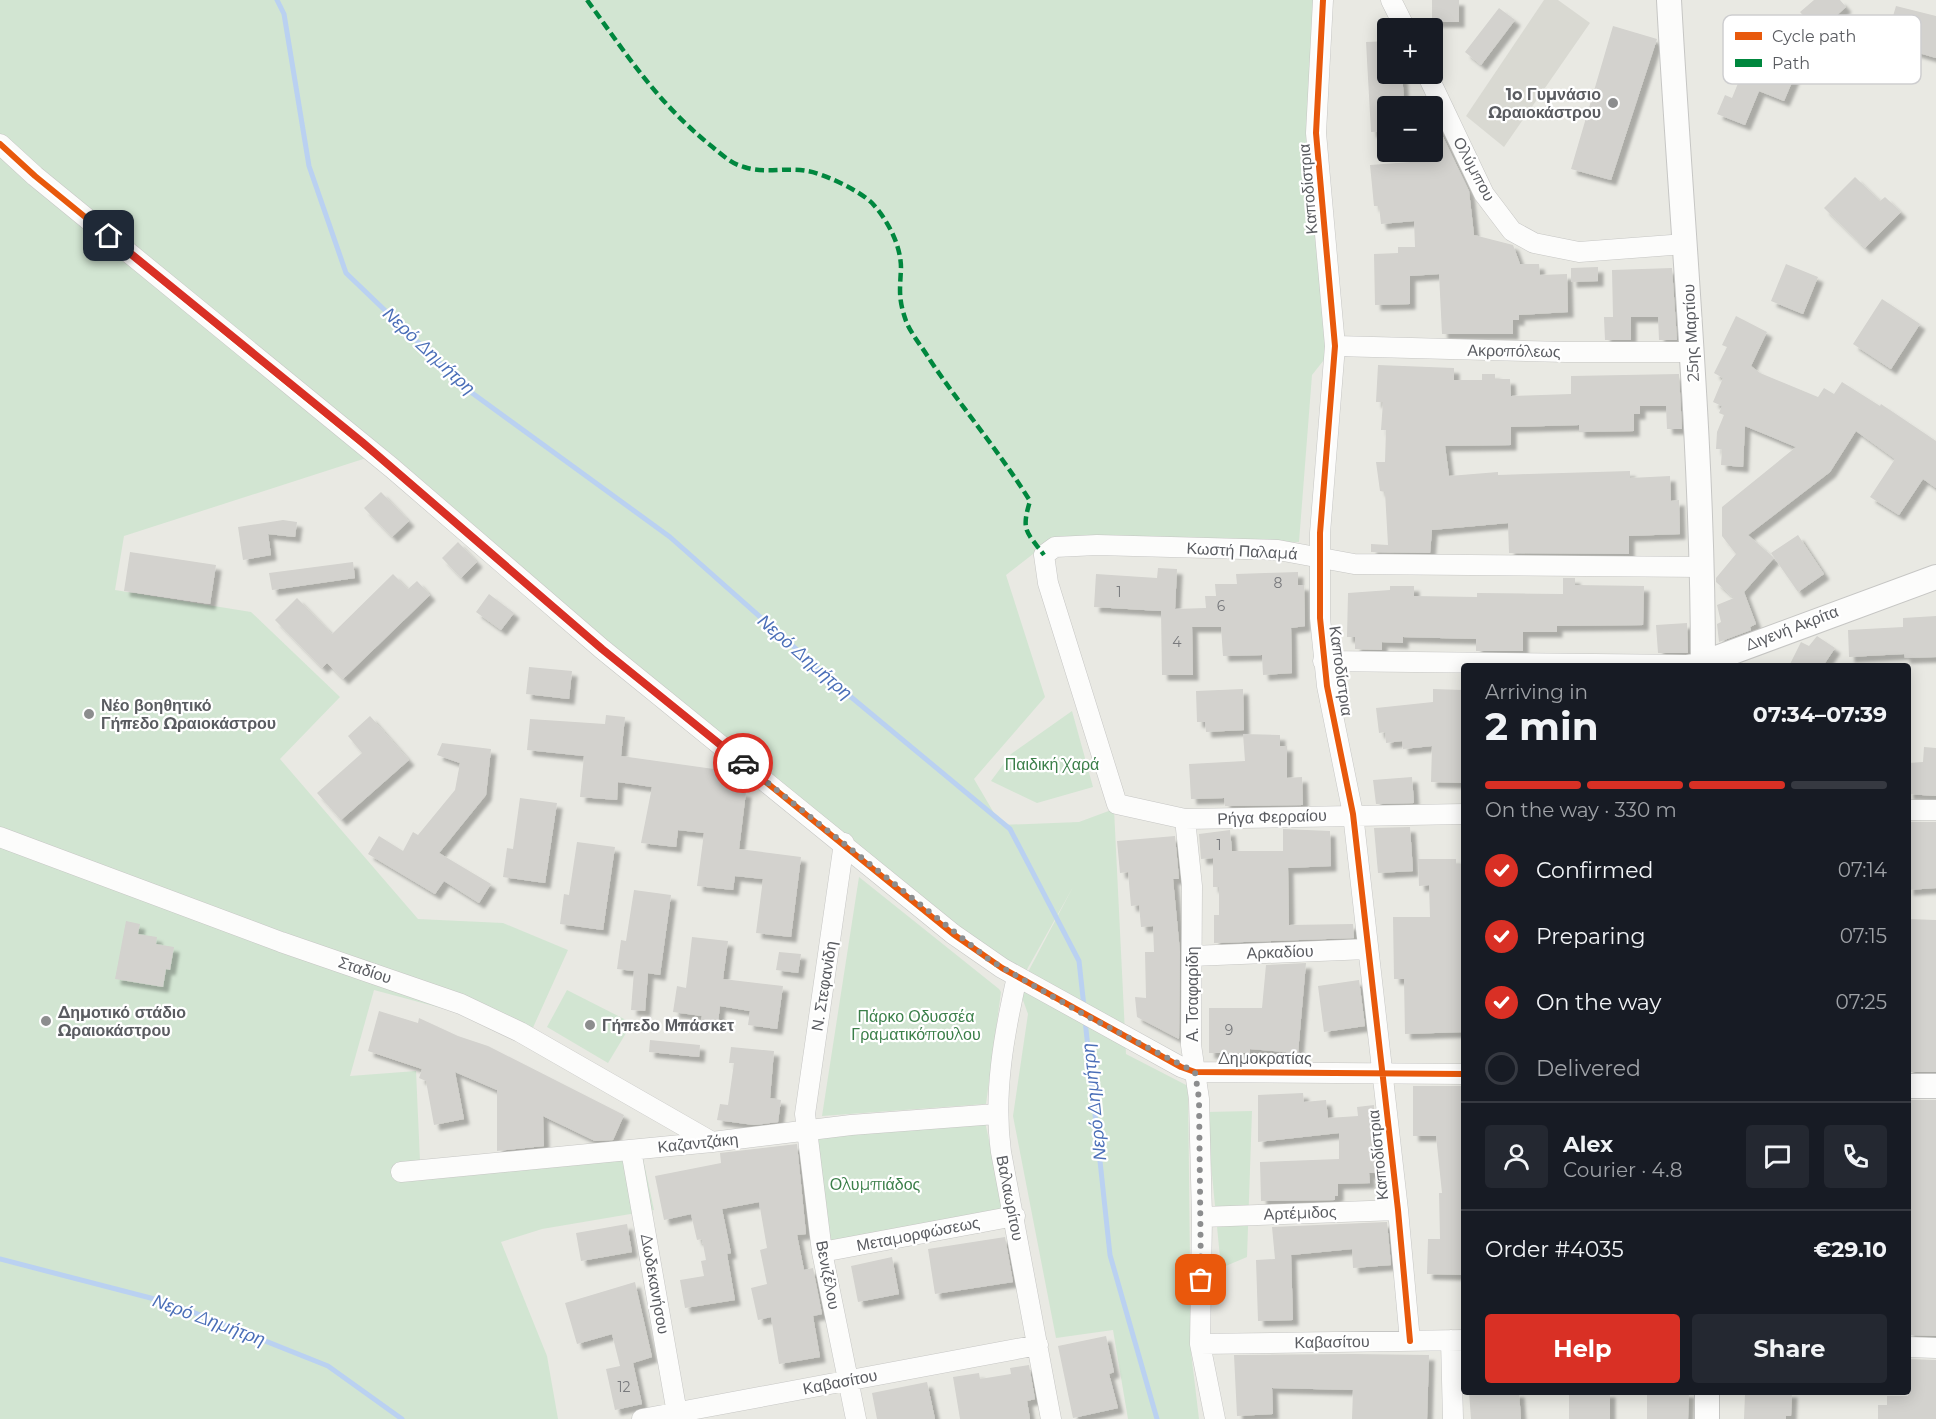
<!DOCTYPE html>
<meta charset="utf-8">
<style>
body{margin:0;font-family:Montserrat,sans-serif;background:#242831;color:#f1f3f6;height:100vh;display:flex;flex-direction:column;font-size:22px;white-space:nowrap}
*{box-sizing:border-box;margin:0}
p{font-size:20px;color:#9ea1a6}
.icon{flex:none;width:33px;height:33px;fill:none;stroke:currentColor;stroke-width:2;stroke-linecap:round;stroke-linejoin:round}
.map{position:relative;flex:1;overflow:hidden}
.details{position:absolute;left:1461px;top:663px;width:450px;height:732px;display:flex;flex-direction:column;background:#171b24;border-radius:6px;box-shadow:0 3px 15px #0003}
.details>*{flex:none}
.controls{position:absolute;left:1377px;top:18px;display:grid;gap:12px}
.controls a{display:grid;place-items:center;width:66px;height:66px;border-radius:6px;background:#171b24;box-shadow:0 3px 15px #0003;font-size:30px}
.pin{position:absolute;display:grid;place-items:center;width:51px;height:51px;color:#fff;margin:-26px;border-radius:12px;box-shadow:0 3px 9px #0006}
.courier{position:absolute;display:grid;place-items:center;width:60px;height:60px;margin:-30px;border:4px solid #d93025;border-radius:50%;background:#fff;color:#222;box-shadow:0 2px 8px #0007}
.head em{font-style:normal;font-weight:700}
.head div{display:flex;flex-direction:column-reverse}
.head{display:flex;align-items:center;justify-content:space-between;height:102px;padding:0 24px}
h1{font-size:39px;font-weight:700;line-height:45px}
.bar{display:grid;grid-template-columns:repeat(4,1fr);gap:9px 6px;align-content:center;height:72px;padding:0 24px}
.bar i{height:8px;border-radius:4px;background:#363941}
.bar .on{background:#d93025}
.bar p{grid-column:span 4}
.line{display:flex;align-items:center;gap:15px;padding:0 24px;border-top:2px solid #363941}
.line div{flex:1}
.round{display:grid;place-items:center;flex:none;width:63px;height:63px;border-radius:6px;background:#242831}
ol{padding:0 24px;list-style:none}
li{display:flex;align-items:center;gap:18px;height:66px}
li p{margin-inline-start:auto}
li .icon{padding:6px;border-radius:50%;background:#d93025;color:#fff;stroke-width:4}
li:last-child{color:#9ea1a6}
li i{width:33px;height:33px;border:3px solid #363941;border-radius:50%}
.primary-button{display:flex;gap:12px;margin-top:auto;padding:12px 24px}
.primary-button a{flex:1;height:69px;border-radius:6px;background:#d93025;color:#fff;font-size:24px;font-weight:700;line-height:69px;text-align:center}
.primary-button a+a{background:#242831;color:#f1f3f6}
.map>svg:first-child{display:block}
</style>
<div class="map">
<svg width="1936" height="1419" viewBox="0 0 1936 1419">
<defs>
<filter id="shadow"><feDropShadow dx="5.5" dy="5.5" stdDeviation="1.5" flood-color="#0004"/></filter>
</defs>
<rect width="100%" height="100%" fill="#e9e9e3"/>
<path fill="#d9d9d2" d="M1544,0H1558L1590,23L1504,147L1466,116Z"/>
<path fill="#d2e5d2" d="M0,0H1332L1325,133L1335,346L1312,375L1299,542L1051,540L1006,575L1045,697L974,779L1001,825L1079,822L1114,809L1126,1054L1188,1086L1191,1352L1199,1419H1128L1113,1330L1056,1338L1013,1116L1028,1014L1019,989L1073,887L1025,973L986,950L616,648L388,451L124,536L115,590L251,612L340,697L280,759L418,919L503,923L568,950L531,1032L374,990L350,1076L416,1071L420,1161L640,1144L654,1210L542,1229L501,1242L547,1356L558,1419H0Z
M1072,711L1093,787L1037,803L991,781L1011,754Z
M859,877L999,989L1001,992L986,1104L822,1116Z
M567,990L632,1023L608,1063L547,1027Z
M1252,1111L1247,1257L1221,1268L1206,1112Z
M985,1122L1005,1211L829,1247L815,1135Z"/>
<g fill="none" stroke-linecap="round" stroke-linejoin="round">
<path stroke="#bad1f1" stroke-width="5" d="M277,0L284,14L309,166L346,273L468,390L670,537L839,687L1010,829L1079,961L1084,1007
M1085,1020L1110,1255L1157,1419
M0,1259L170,1303L328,1366L402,1419"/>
</g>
<path fill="#d3d2ce" filter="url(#shadow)" d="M1432,0H1459V22H1432Z
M1814,0H1840L1846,7L1818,32L1800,12Z
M1896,6L1936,16V58L1885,43Z
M1499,8L1515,20L1481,65L1465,52Z
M1613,26L1657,39L1611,180L1571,169Z
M1388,41V74H1402L1404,99L1395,100L1396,106H1388V131L1371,132L1366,42Z
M1752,49L1798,68L1784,101L1759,91L1745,125L1717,114L1725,95L1732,98Z
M1432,114L1469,191L1474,235L1513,245L1520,264H1539L1540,275L1567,274L1568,312L1519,315V320H1513V334H1442L1439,274L1410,276V304L1375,305L1374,254L1398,253V247H1415L1414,221L1381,224L1379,206H1374L1370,165L1411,162V152H1432Z
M1855,177L1880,201L1885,197L1901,212L1865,248L1824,208Z
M1786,264L1818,277L1803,314L1771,301Z
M1598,267V281L1571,282V268Z
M1672,268L1677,340H1659L1658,317H1631V340H1605L1604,317H1613L1612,270Z
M1882,299L1920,324L1891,369L1853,344Z
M1736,316L1767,332L1751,366L1760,373L1818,397L1824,388L1834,394L1842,382L1880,406L1881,404L1936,441V488L1923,479L1899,515L1870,497L1895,459L1856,431L1830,472L1748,535L1774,558L1744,592L1756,624L1750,627L1751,630L1719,642L1717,624L1721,622L1717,605L1734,598L1716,582V578L1736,554L1722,536V507L1796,447L1745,426L1743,467L1721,465L1722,449H1716L1717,432L1724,415L1719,413L1722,406L1713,402L1723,378L1714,373L1727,347L1722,345Z
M1378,365L1454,368V380H1482V374H1495V379H1510L1511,396L1571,394V376L1679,374L1682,429H1667L1666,406H1640V414H1634V431L1579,432V425L1511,427V445L1445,446L1449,476L1498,472V475L1630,471V478L1670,476L1671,501L1679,500L1680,534L1629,536V554L1509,553L1508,523L1432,530L1430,553L1371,552V544L1388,545L1385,492L1380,491L1376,462H1385L1386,430H1381L1383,402H1376Z
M381,492L409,521L392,537L364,508Z
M283,520L297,522L295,537L268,534L271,555L243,560L238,527Z
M1798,535L1824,574L1798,592L1771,553Z
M458,542L477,562L461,578L442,558Z
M130,552L216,565L210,604L124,591Z
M353,562L355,578L272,590L269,573Z
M1158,568L1177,569L1175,609L1206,608L1205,596H1216L1215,584H1237L1236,574L1298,572V585H1304L1305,626L1291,628L1292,673L1263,675L1262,655L1223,656L1221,627H1192L1193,675H1162L1161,611L1094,607L1096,574L1157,578Z
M393,574L408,589L417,581L430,595L343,679L327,663L322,668L275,620L297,598L332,634Z
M1563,578H1575V585L1644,586L1643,625L1557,626V632H1523V651H1476V639L1403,637V643L1382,642V650L1355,649V637H1347L1348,593L1390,590V586H1414V596L1477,597V593L1563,594Z
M489,594L514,613L501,630L476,612Z
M1936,616V657L1905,658L1904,654L1849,657L1848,630L1903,627V618Z
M1687,623L1688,653H1658L1656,625Z
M1817,636L1835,648L1823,666H1789L1801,642L1809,646Z
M529,667L572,671L569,699L526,694Z
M1243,689L1244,730L1206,732L1205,722H1197L1196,691Z
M1433,689L1464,690V783L1431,782L1432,746L1403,749L1402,741L1386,743L1385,732L1379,733L1376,708L1433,702Z
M606,715L625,717L621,756L721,770L720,779L733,780L732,790L746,792L739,849L801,857L791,937L756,933L763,879L735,876L733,890L697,886L704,833L678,830L676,847L641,843L652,787L618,782L617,800L580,797L584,756L527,750L530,719L605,724Z
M370,716L409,760L341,820L317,793L362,753L348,736Z
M1243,734L1280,735V746H1287V778L1302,777L1303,805L1225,806L1224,798L1191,799L1189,764L1245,761Z
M442,743L491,749L486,795L439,853L491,884L479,903L444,881L435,894L368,854L379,836L403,851L413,832L418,835L455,790L460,763L437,755Z
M1924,747L1936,748V796L1908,794V763L1923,762Z
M1412,777L1414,803L1376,804L1373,780Z
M520,798L557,803L545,883L503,877L507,848L513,849Z
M1908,822H1936V888L1908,890Z
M1410,827L1413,871L1378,873L1374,828Z
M1283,829L1330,831L1331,866L1288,868L1289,925L1353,924L1354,938L1214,943V915H1219V887H1213V858L1201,859L1199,834L1230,830L1232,851H1283Z
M1175,836L1179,879H1173L1180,952L1179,1039L1137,1017L1135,997L1146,998L1145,952H1154L1153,926L1141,927L1139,905L1131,906L1128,872L1120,873L1117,841Z
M577,842L615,847L603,930L560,924L564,894L569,895Z
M1418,859H1456V864H1464V1032L1405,1034L1404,979H1394L1393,917H1430L1429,885L1419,886Z
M634,890L671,895L660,975L648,973L645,1011L631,1010L634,971L617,969L621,940L626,941Z
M1908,919L1936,920V1072H1908Z
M126,921L140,924L138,934L157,937L156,944L174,947L170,970L166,969L163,987L115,979Z
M692,937L728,941L723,979L783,986L777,1029L748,1025L750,1011L720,1006L718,1022L701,1020L702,1016L673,1012L677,986L686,988Z
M779,952L801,954L798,973L776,970Z
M1306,963L1298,1053L1250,1049V1053H1209V1008H1262L1266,965Z
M1359,980L1365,1026L1324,1032L1318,986Z
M379,1011L418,1023L419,1018L458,1036L488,1046L624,1115L613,1140L595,1141L543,1116L544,1146L497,1151V1090L455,1072L464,1119L434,1125L426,1081L419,1078L422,1069L368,1051Z
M650,1040L700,1045L699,1057L649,1052Z
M731,1047L774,1051L770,1098L781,1100L778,1122L754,1125L717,1120L720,1104L728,1105L734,1063H729Z
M1413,1086H1464V1275L1427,1274L1428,1239H1440L1439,1193H1442L1436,1136H1413Z
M1303,1093L1304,1102L1326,1100L1328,1118L1358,1116L1357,1107L1374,1105L1376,1173H1369L1370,1183L1338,1184V1196H1335V1200L1261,1201L1260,1162L1339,1159V1133L1258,1142V1095Z
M1911,1100H1936V1336L1908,1335V1119H1911Z
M797,1144L806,1234L797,1235L804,1270L813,1268L822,1314L813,1316L820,1357L779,1364L771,1317L758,1320L751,1288L767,1284L760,1250L767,1248L759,1202L722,1209L731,1253L727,1254L735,1300L685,1308L680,1280L704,1276L701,1261L706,1260L702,1239L697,1240L691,1214L664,1220L655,1176L721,1163L720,1153Z
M1387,1222L1391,1265L1353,1268L1352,1249L1291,1255L1293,1320L1258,1321L1256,1260L1275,1259L1272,1227Z
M627,1224L632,1252L581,1261L576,1233Z
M1005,1237L1013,1282L935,1294L928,1249Z
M892,1257L899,1294L858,1302L851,1266Z
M635,1282L652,1357L633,1363L642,1404L615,1410L606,1369L620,1366L612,1334L577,1344L565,1303Z
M1106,1336L1114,1372L1109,1374L1118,1408L1073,1418L1058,1346Z
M1352,1354L1429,1355L1427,1419H1352L1353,1390L1272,1388L1273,1414L1237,1416L1234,1355Z
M1908,1359L1936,1360V1419H1878V1405H1887V1396H1908Z
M1029,1365L1035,1399L1027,1401L1030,1419H960L953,1377L979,1373L980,1379L1011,1374L1010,1368Z
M927,1382L935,1419H877L872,1393Z
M1469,1392H1519L1521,1419H1471Z
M1569,1392H1610V1419H1569Z
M1647,1392H1689L1688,1419H1647Z
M1764,1392H1792L1791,1416H1786V1419H1744L1745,1394L1764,1395Z"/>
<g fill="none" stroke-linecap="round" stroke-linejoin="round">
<g stroke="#c6c6c4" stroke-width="21">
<path id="minor" d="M1323,0L1316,133L1335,346L1320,533V618L1327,686L1353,814L1398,1210L1410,1341
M1391,0L1405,28
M1427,74L1484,194L1512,231L1534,243L1579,252L1685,244
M0,144L35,176L392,468L602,649L953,934L1002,968L1181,1067L1195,1072L1464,1074
M1335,346L1566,352H1693
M1323,661L1687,665L1703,663
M1908,810H1936
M1464,814L1185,819L1117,804L1048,583L1044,555L1055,547L1097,545L1278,550L1354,564L1702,567
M1185,819L1192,886L1191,1045L1199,1099L1202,1217L1200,1344L1215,1419
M0,837L281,942L461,1004L520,1032L712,1142
M844,843L805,1114L822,1252L856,1419
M1192,956L1368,949
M1017,977C1004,1034 993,1094 1001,1152L1051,1419
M631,1150L678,1419
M401,1172L712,1142L851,1125L996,1114
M1202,1217L1398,1210
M822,1252L1015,1216
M1451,1340L1453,1419
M1200,1344L1464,1340
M1908,1347L1936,1348
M642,1419L1038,1345"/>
</g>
<g stroke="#c6c6c4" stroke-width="26">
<path id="tertiary" d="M1669,0C1681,222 1703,443 1703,666
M1703,663L1936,577
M1908,1086H1936
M1707,1392V1419"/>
</g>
<use href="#minor" stroke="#fcfcfb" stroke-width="20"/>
<use href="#tertiary" stroke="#fcfcfb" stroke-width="24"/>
<path stroke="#00873e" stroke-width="4.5" stroke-dasharray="9 4.5" stroke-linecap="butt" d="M587,0C627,55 656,101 710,145C720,153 731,164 744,167C765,174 785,167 807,171C823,173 860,191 872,203C887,219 901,245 901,268C900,290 898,298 906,321C911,334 923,348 930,360C962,408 999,451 1030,501C1021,531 1026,531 1044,555"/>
<g stroke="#fff" stroke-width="10">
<path id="cycleway" d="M1323,0L1316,133L1335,346L1320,533V618L1327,686L1353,814L1398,1210L1410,1341
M0,144L35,176L392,468L602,649L953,934L1002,968L1181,1067L1195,1072L1464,1074"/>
</g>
<use href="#cycleway" stroke="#e8590c" stroke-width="6"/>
</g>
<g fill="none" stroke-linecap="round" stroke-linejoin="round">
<path stroke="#8c8d8e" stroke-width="6" stroke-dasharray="0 10.8" d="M743,763L991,961L1083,1014L1195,1072L1199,1099L1201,1280"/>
<path stroke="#d93025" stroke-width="8" d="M109,236L362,442L602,649L743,763"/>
</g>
<g fill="#8c8d8e" stroke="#fff" stroke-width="2">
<circle cx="1613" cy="103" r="6"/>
<circle cx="89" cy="714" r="6"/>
<circle cx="46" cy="1021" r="6"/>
<circle cx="590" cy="1025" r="6"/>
</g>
<g text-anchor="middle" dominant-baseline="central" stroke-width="4.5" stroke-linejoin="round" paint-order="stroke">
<g font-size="14" fill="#797a7d">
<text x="1278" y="583">8</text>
<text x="1119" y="592">1</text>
<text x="1221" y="606">6</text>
<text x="1177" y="642">4</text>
<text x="1219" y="845">1</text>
<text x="1229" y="1030">9</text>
<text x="624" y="1387">12</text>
</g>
<g font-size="16" font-weight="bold" fill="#5a5c61" stroke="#fff" text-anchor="start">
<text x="1601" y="94" text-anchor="end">1o Γυμνάσιο<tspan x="1601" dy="18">Ωραιοκάστρου</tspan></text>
<text x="101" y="705">Νέο βοηθητικό<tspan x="101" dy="18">Γήπεδο Ωραιοκάστρου</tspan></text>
<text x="58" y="1012">Δημοτικό στάδιο<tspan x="58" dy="18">Ωραιοκάστρου</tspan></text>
<text x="602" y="1025">Γήπεδο Μπάσκετ</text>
</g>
<g font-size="16" fill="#5a5c61" stroke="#fff">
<text transform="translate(1474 169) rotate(62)">Ολύμπου</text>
<text transform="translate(1308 189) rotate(-95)">Καποδίστρια</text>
<text transform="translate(1691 333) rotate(-93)">25ης Μαρτίου</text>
<text transform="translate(1514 351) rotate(1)">Ακροπόλεως</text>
<text transform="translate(1242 551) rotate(3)">Κωστή Παλαμά</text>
<text transform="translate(1792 628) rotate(-21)">Διγενή Ακρίτα</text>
<text transform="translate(1341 671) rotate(82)">Καποδίστρια</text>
<text transform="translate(1272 817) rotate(-2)">Ρήγα Φερραίου</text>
<text transform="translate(1280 952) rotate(-2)">Αρκαδίου</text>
<text transform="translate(365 970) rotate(18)">Σταδίου</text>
<text transform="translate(824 986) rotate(-81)">Ν. Στεφανίδη</text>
<text transform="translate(1192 994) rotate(-90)">Α. Τσαφαρίδη</text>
<text x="1265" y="1058">Δημοκρατίας</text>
<text transform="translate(698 1143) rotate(-6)">Καζαντζάκη</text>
<text transform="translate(1378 1155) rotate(-96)">Καποδίστρια</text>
<text transform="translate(1010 1198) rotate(79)">Βαλαωρίτου</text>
<text transform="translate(1300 1213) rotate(-2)">Αρτέμιδος</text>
<text transform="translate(918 1234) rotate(-11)">Μεταμορφώσεως</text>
<text transform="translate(828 1275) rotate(79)">Βενιζέλου</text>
<text transform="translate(655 1284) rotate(80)">Δωδεκανήσου</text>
<text transform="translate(1332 1342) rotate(-1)">Καβασίτου</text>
<text transform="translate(840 1382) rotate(-11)">Καβασίτου</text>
</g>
<g font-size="16" fill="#3b7f49" stroke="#fff">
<text x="1052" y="764">Παιδική Χαρά</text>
<text x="916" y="1016">Πάρκο Οδυσσέα<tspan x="916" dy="18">Γραματικόπουλου</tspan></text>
<text x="875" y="1184">Ολυμπιάδος</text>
</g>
<g font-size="18" font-style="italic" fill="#4b6fb8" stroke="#fff">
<text transform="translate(429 351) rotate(43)">Νερό Δημήτρη</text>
<text transform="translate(805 657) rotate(41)">Νερό Δημήτρη</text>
<text transform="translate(1094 1102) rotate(-96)">Νερό Δημήτρη</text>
<text transform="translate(209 1320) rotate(20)">Νερό Δημήτρη</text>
</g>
</g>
<rect x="1723" y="15" width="198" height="69" rx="9" fill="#fff" stroke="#ceced0" stroke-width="1.5"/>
<rect x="1735" y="32" width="27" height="8" fill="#e8590c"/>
<rect x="1735" y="59" width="27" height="8" fill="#00873e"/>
<g font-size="16" fill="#5a5c61">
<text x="1772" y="42">Cycle path</text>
<text x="1772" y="69">Path</text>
</g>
</svg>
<div class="controls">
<a>+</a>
<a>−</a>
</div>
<div class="pin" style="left:1201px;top:1280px;background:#ea580c"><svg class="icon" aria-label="bag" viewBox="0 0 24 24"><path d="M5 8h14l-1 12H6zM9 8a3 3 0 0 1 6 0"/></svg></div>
<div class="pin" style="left:109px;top:236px;background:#1f2937"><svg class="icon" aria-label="home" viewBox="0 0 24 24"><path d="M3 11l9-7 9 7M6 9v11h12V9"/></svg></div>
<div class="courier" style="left:743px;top:763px"><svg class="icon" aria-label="car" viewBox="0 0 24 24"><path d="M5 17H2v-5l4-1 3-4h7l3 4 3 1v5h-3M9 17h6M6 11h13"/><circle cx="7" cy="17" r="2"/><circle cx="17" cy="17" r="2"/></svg></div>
<section class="details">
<div class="head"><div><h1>2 min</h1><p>Arriving in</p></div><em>07:34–07:39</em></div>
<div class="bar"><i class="on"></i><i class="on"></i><i class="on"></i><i></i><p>On the way · 330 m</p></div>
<ol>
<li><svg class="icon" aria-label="check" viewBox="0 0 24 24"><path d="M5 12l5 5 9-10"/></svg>Confirmed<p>07:14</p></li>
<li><svg class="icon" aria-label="check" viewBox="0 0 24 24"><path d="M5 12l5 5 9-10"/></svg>Preparing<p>07:15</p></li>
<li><svg class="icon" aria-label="check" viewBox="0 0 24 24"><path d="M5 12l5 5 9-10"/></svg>On the way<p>07:25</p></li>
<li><i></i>Delivered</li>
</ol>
<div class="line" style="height:108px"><a class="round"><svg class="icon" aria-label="person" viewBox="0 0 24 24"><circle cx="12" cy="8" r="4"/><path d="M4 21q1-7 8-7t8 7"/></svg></a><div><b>Alex</b><p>Courier · 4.8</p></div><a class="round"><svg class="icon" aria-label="chat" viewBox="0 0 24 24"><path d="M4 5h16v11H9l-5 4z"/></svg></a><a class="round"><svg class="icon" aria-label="phone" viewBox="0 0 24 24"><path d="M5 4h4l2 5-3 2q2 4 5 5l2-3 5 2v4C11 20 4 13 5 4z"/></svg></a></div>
<div class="line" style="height:78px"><div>Order #4035</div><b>€29.10</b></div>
<div class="primary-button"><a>Help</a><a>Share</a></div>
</section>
</div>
